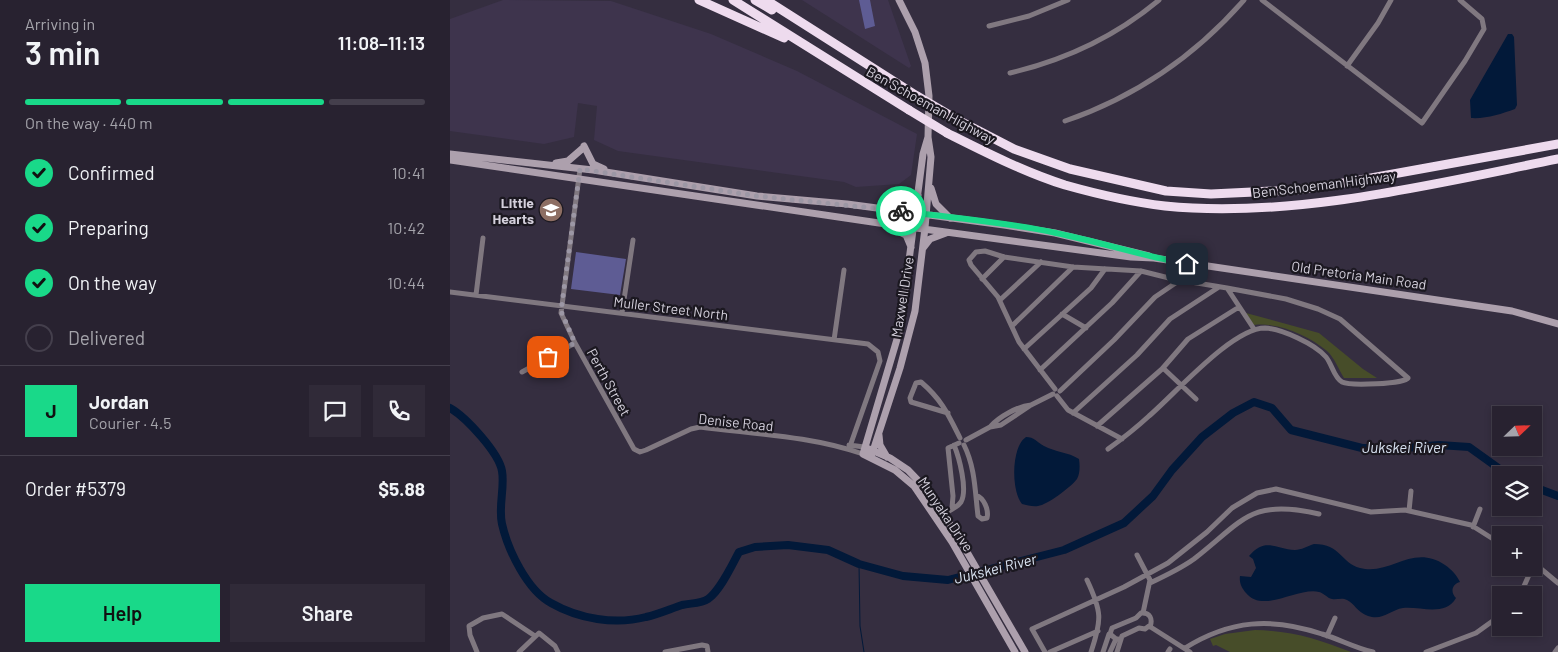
<!DOCTYPE html>
<meta charset="utf-8">
<style>
body{margin:0;font-family:Barlow,sans-serif;background:#302a38;color:#f1f3f6;height:100vh;display:flex;flex-direction:column;font-size:19px;white-space:nowrap}
*{box-sizing:border-box;margin:0}
p{font-size:16px;color:#a5a4ab}
.icon{flex:none;width:28px;height:28px;fill:none;stroke:currentColor;stroke-width:2;stroke-linecap:round;stroke-linejoin:round}
.map{position:relative;flex:1;overflow:hidden}
.details{display:flex;flex-direction:column;background:#282230;width:450px}
.details>*{flex:none}
.needle{width:32px;rotate:67deg}
.buttons{position:absolute;left:1042px;top:406px;display:grid;gap:10px}
.buttons a{display:grid;place-items:center;width:50px;height:50px;border-radius:0px;background:#282230;box-shadow:0 2px 8px #0003,0 0 0 1px #443f4c;font-size:25px}
.pin{position:absolute;display:grid;place-items:center;width:42px;height:42px;color:#fff;margin:-21px;border-radius:10px;box-shadow:0 2px 8px #0006}
.courier{position:absolute;display:grid;place-items:center;width:50px;height:50px;margin:-25px;border:4px solid #19d989;border-radius:50%;background:#fff;color:#222;box-shadow:0 1px 6px #0007}
.headline em{font-style:normal;font-weight:600}
.headline div{display:flex;flex-direction:column-reverse}
.headline{display:flex;align-items:center;justify-content:space-between;height:85px;padding:0 25px}
h1{font-size:32px;font-weight:600;line-height:38px}
.bar{display:grid;grid-template-columns:repeat(4,1fr);gap:8px 5px;align-content:center;height:60px;padding:0 25px}
.bar i{height:6px;border-radius:4px;background:#443f4c}
.bar .selected{background:#19d989}
.bar p{grid-column:span 4}
.line{display:flex;align-items:center;gap:12px;padding:0 25px;border-top:1px solid #443f4c}
.line div{flex:1}
.round{display:grid;place-items:center;flex:none;width:52px;height:52px;border-radius:0px;background:#302a38}
ol{padding:0 25px;list-style:none}
li{display:flex;align-items:center;gap:15px;height:55px}
li p{margin-inline-start:auto}
li .icon{padding:5px;border-radius:50%;background:#19d989;color:#111;stroke-width:4}
li:last-child{color:#a5a4ab}
li i{width:28px;height:28px;border:2px solid #443f4c;border-radius:50%}
.primary-button{display:flex;gap:10px;margin-top:auto;padding:10px 25px}
.primary-button a{flex:1;height:58px;border-radius:0px;background:#19d989;color:#111;font-size:20px;font-weight:600;line-height:58px;text-align:center}
.primary-button a+a{background:#302a38;color:#f1f3f6}
main{display:flex;flex:1;min-height:0}
.map>svg:first-child{display:block}
</style>
<main>
<section class="details">
<div class="headline"><div><h1>3 min</h1><p>Arriving in</p></div><em>11:08–11:13</em></div>
<div class="bar"><i class="selected"></i><i class="selected"></i><i class="selected"></i><i></i><p>On the way · 440 m</p></div>
<ol>
<li><svg class="icon" aria-label="check" viewBox="0 0 24 24"><path d="M5 12l5 5 9-10"/></svg>Confirmed<p>10:41</p></li>
<li><svg class="icon" aria-label="check" viewBox="0 0 24 24"><path d="M5 12l5 5 9-10"/></svg>Preparing<p>10:42</p></li>
<li><svg class="icon" aria-label="check" viewBox="0 0 24 24"><path d="M5 12l5 5 9-10"/></svg>On the way<p>10:44</p></li>
<li><i></i>Delivered</li>
</ol>
<div class="line" style="height:90px"><b class="round" style="background:#19d989;color:#111">J</b><div><b>Jordan</b><p>Courier · 4.5</p></div><a class="round"><svg class="icon" aria-label="chat" viewBox="0 0 24 24"><path d="M4 5h16v11H9l-5 4z"/></svg></a><a class="round"><svg class="icon" aria-label="phone" viewBox="0 0 24 24"><path d="M5 4h4l2 5-3 2q2 4 5 5l2-3 5 2v4C11 20 4 13 5 4z"/></svg></a></div>
<div class="line" style="height:65px"><div>Order #5379</div><b>$5.88</b></div>
<div class="primary-button"><a>Help</a><a>Share</a></div>
</section>
<div class="map">
<svg width="1108" height="652" viewBox="0 0 1108 652">
<rect width="100%" height="100%" fill="#352e40"/>
<path fill="#3e344d" d="M53,0L161,1L261,34L347,71L467,134L461,175L449,184L406,187L394,182L168,151L144,140L147,106L128,103L124,137L94,144L0,131V19Z
M352,0H438L461,66L459,68Z"/>
<path fill="#474d29" d="M796,313L869,333L913,369L927,378H894C889,370 884,357 877,351C858,335 828,322 804,325Z
M805,630C843,631 867,639 901,652H780L766,645L763,646L760,639L775,634Z"/>
<path fill="#021939" d="M1058,34H1062L1064,37L1067,105L1065,109C1051,114 1036,119 1021,118L1020,100Z
M576,437C584,437 587,442 594,446C605,452 618,452 629,459C630,466 630,473 627,479C621,487 597,505 588,506C583,507 577,505 572,504C561,491 561,447 576,437Z
M864,544C891,544 891,563 910,568C941,576 962,543 995,565C1002,570 1006,574 1010,582C1002,584 1000,592 1006,598C995,617 970,606 953,608C940,610 933,621 918,616C907,612 904,603 897,600C892,597 887,600 882,599C877,598 874,593 869,592C848,587 813,614 796,593C792,588 789,583 790,576L801,577L806,568L803,559L799,556C816,536 826,550 845,550C851,550 858,546 864,544Z"/>
<g fill="none" stroke-linecap="round" stroke-linejoin="round">
<path stroke="#021939" stroke-width="1" d="M409,564L410,626L414,652"/>
<path stroke="#021939" stroke-width="8" d="M0,408C16,417 49,453 52,471C55,488 48,507 52,524C58,550 77,590 101,603C129,619 165,625 196,617C209,614 220,609 232,605C240,603 251,604 258,599C270,591 282,565 289,552L305,547L338,545L378,550L409,564L453,576L498,580L614,550L674,523L703,496L722,470L752,437L783,413L804,402L822,408L841,430L912,448H955L989,445L1019,447L1058,475
M1084,487L1108,496"/>
</g>
<path fill="#5e5c94" d="M409,0H420L425,26L415,29Z
M126,252L176,259L170,295L121,289Z"/>
<g fill="none" stroke-linecap="round" stroke-linejoin="round">
<path stroke="#807880" stroke-width="5" d="M812,0L972,123L1015,61L1034,29L1032,19L1010,0
M539,26L579,16L618,0
M897,66L928,23L941,0
M560,73C615,60 666,36 709,0
M615,121C685,97 745,56 794,0
M130,169L111,313L125,343L184,449L190,452L196,450L241,429L250,427C304,434 361,436 413,454
M532,279L554,257
M0,292L418,344L428,352L430,361L399,449
M26,295L33,238
M550,300L591,262
M172,313L183,240
M612,314L636,328
M562,326L623,267
M384,340L394,270
M574,349L641,288L655,269
M713,368L746,399
M590,370L662,303L691,271
M72,372L125,343
M605,389L569,342L548,297L521,265L519,260L526,252L535,251L554,257L623,267L691,271L723,279L777,288L804,329
M610,391L664,340L705,297L730,280
M607,396L618,410L672,439
M498,413L461,402L460,398L466,383L471,382C492,400 498,414 510,438
M623,413L687,355L720,319L769,287
M541,426C549,417 568,406 581,405
M647,426L712,369L738,339L789,307
M516,440L540,427L551,425L581,405L603,394
M399,445L414,447
M514,445C525,467 525,491 528,516L532,519L537,518C539,510 534,498 526,495
M658,449C672,439 686,428 699,416C725,394 782,328 815,328C832,329 865,344 876,357C882,364 884,378 892,382C900,386 954,384 958,378L890,319L868,309L836,299L777,288
M502,508L503,496L498,448L509,443
M959,511L961,491
M491,515C497,512 507,508 511,502C518,490 509,457 504,445
M1023,527L1030,509
M687,555L700,580L693,613
M1084,563L1108,583
M637,580C652,612 652,619 641,652
M700,583C715,576 730,569 744,559C793,521 800,498 869,514
M1070,595L1079,575V568
M877,636L885,618
M666,639L660,634L662,628L686,618L691,613C700,612 703,619 700,627
M735,648C780,620 821,617 872,634C889,639 905,648 923,652
M27,652L20,635L19,626L33,618L52,614L85,636
M69,652L89,633L105,646L108,652
M215,652L252,645L257,646L258,652
M595,652L582,629L674,587L718,563L757,532L782,508L807,493L826,489L921,512L955,510L1021,525L1051,544
M600,652L648,631
M653,652L659,634
M660,652L666,639H668
M667,652L672,636L689,628L695,629L699,626L740,652
M718,652L720,649
M976,652L1026,633L1051,615
M1105,652L1108,648"/>
<path stroke="#ada0ad" stroke-width="7" d="M478,137L473,154L450,329L413,454L445,470L464,486L502,542L565,652
M134,146L143,164L154,169
M0,154L143,170L307,196L397,204L554,225L605,233L699,256
M0,160L429,223L681,257L704,258L1062,311L1108,324
M106,163L118,161L133,148
M481,188L486,204L500,218
M441,208L460,203L468,195
M442,228L456,235L461,247
M473,248L480,239L496,233
M429,435L430,445L437,457
M419,449L440,458L458,470L481,494L510,540L575,652
M421,457L450,368L465,311L475,228L481,157L478,137L479,96L475,63L465,32L449,0"/>
<path stroke="#eedbee" stroke-width="9" d="M249,0L334,38
M283,0L459,110
M305,0L322,10
M316,0L467,96
M506,119L564,149L620,169L716,191L761,194L846,190L888,184L1108,144
M497,133C535,152 574,172 615,185C647,194 681,202 715,206C842,219 983,184 1108,159"/>
<path stroke="#eedbee" stroke-width="9" d="M467,96L506,119
M459,110L497,133"/>
</g>
<g fill="none" stroke-linecap="round" stroke-linejoin="round">
<path stroke="#9c97a5" stroke-width="5" stroke-dasharray="0 9" d="M98,357L125,343L111,311L130,169L307,196L451,211"/>
<path stroke="#19d989" stroke-width="6" d="M451,211C503,218 556,222 606,233C650,242 693,256 737,264"/>
</g>
<defs>
<g id="school-disc" transform="scale(1.25)"><circle r="9.5" fill="#8d6e63" stroke="#1b1820"/><path d="M0-5L7-2L0 1L-7-2ZM-4 1L0 2.5L4 1V4Q0 6-4 4Z" fill="#fff"/></g>
</defs>
<g fill-rule="evenodd">
<use href="#school-disc" x="101" y="210"/>
</g>
<g text-anchor="middle" dominant-baseline="central" stroke-width="4.5" stroke-linejoin="round" paint-order="stroke">
<g font-size="14" fill="#d4d0dc" stroke="#1b1820">
<text transform="translate(481 105) rotate(29)">Ben Schoeman Highway</text>
<text transform="translate(874 184) rotate(-7)">Ben Schoeman Highway</text>
<text transform="translate(909 275) rotate(8)">Old Pretoria Main Road</text>
<text transform="translate(452 297) rotate(-81)">Maxwell Drive</text>
<text transform="translate(221 308) rotate(7)">Muller Street North</text>
<text transform="translate(159 382) rotate(61)">Perth Street</text>
<text transform="translate(286 422) rotate(6)">Denise Road</text>
<text transform="translate(496 514) rotate(56)">Munyaka Drive</text>
</g>
<g font-size="14" font-weight="bold" fill="#d4d0dc" stroke="#1b1820" text-anchor="end">
<text x="84" y="202">Little<tspan x="84" dy="16">Hearts</tspan></text>
</g>
<g font-size="15" font-style="italic" fill="#d9e3f2" stroke="#1b1820">
<text x="954" y="447">Jukskei River</text>
<text transform="translate(545 568) rotate(-14)">Jukskei River</text>
</g>
</g>
</svg>
<div class="buttons">
<a><svg class="needle" viewBox="-14 -14 28 28"><path d="M0-13l5 13h-10z" fill="#e53935"/><path d="M0 13l5-13h-10z" fill="#a5a4ab"/></svg></a>
<a><svg class="icon" aria-label="layers" viewBox="0 0 24 24"><path d="M12 4l9 5-9 5-9-5zM3 14l9 5 9-5"/></svg></a>
<a>+</a>
<a>−</a>
</div>
<div class="pin" style="left:98px;top:357px;background:#ea580c"><svg class="icon" aria-label="bag" viewBox="0 0 24 24"><path d="M5 8h14l-1 12H6zM9 8a3 3 0 0 1 6 0"/></svg></div>
<div class="pin" style="left:737px;top:264px;background:#1f2937"><svg class="icon" aria-label="home" viewBox="0 0 24 24"><path d="M3 11l9-7 9 7M6 9v11h12V9"/></svg></div>
<div class="courier" style="left:451px;top:211px"><svg class="icon" aria-label="bike" viewBox="0 0 24 24"><circle cx="6" cy="16" r="4"/><circle cx="18" cy="16" r="4"/><path d="M6 16l4-8h5l3 8M10 8l3 8H6M13 5h3"/></svg></div>
</div>
</main>
